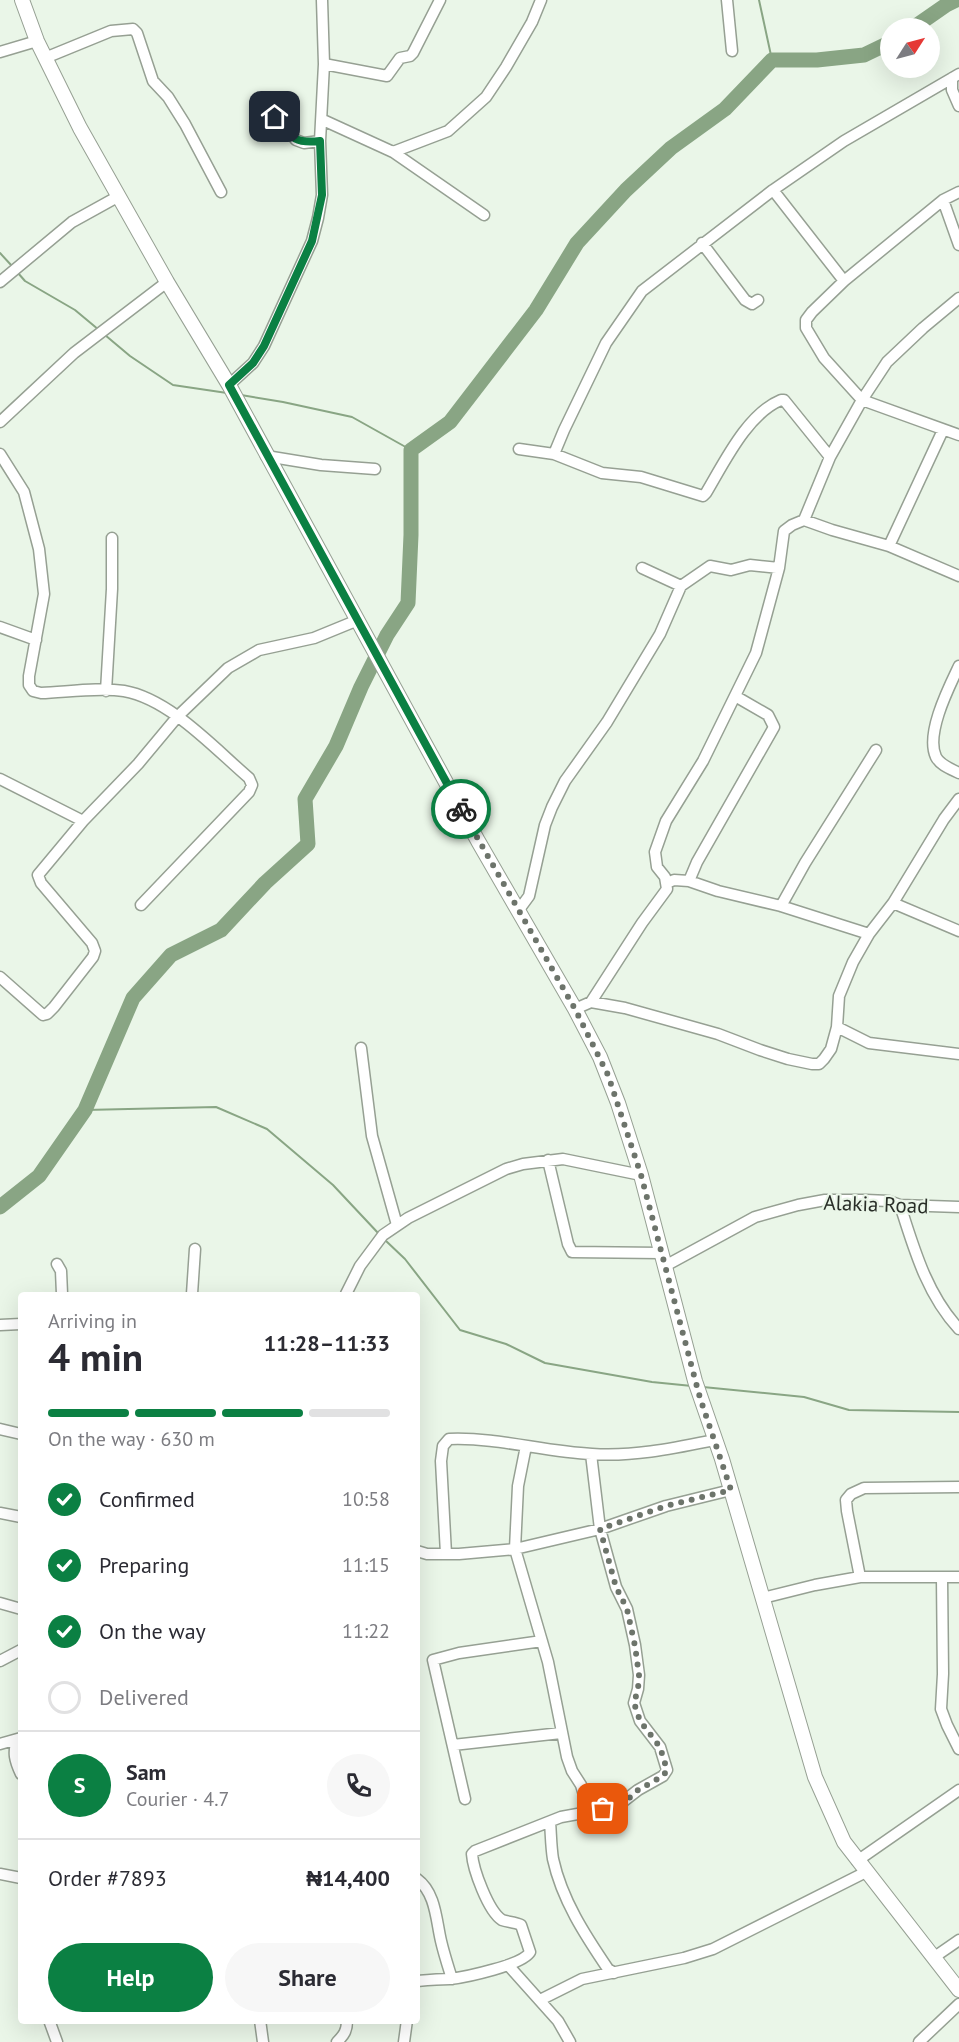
<!DOCTYPE html>
<meta charset="utf-8">
<style>
body{margin:0;font-family:"PT Sans",sans-serif;background:#f7f7f7;color:#2b2b33;height:100vh;display:flex;flex-direction:column;font-size:22px;white-space:nowrap}
*{box-sizing:border-box;margin:0}
p{font-size:20px;color:#7c7c81}
.icon{flex:none;width:33px;height:33px;fill:none;stroke:currentColor;stroke-width:2;stroke-linecap:round;stroke-linejoin:round}
.map{position:relative;flex:1;overflow:hidden}
.panel{position:absolute;left:18px;top:1292px;width:402px;height:732px;display:flex;flex-direction:column;background:#fff;border-radius:6px;box-shadow:0 6px 24px #0002}
.panel>*{flex:none}
.needle{width:39px;rotate:54deg}
.fabs{position:absolute;left:880px;top:18px;display:grid;gap:12px}
.fabs a{display:grid;place-items:center;width:60px;height:60px;border-radius:50%;background:#fff;box-shadow:0 6px 24px #0002;font-size:30px}
.pin{position:absolute;display:grid;place-items:center;width:51px;height:51px;color:#fff;margin:-26px;border-radius:12px;box-shadow:0 3px 9px #0006}
.courier{position:absolute;display:grid;place-items:center;width:60px;height:60px;margin:-30px;border:4px solid #0b8043;border-radius:50%;background:#fff;color:#222;box-shadow:0 2px 8px #0007}
.overview em{font-style:normal;font-weight:700}
.overview div{display:flex;flex-direction:column-reverse}
.overview{display:flex;align-items:center;justify-content:space-between;height:102px;padding:0 30px}
h1{font-size:39px;font-weight:700;line-height:45px}
.bar{display:grid;grid-template-columns:repeat(4,1fr);gap:9px 6px;align-content:center;height:72px;padding:0 30px}
.bar i{height:8px;border-radius:4px;background:#e1e1e2}
.bar .active{background:#0b8043}
.bar p{grid-column:span 4}
.line{display:flex;align-items:center;gap:15px;padding:0 30px;border-top:2px solid #e1e1e2}
.line div{flex:1}
.round{display:grid;place-items:center;flex:none;width:63px;height:63px;border-radius:32px;background:#f7f7f7}
ol{padding:0 30px;list-style:none}
li{display:flex;align-items:center;gap:18px;height:66px}
li p{margin-inline-start:auto}
li .icon{padding:6px;border-radius:50%;background:#0b8043;color:#fff;stroke-width:4}
li:last-child{color:#7c7c81}
li i{width:33px;height:33px;border:3px solid #e1e1e2;border-radius:50%}
.action{display:flex;gap:12px;margin-top:auto;padding:12px 30px}
.action a{flex:1;height:69px;border-radius:36px;background:#0b8043;color:#fff;font-size:24px;font-weight:700;line-height:69px;text-align:center}
.action a+a{background:#f7f7f7;color:#2b2b33}
.map>svg:first-child{display:block}
</style>
<div class="map">
<svg width="959" height="2042" viewBox="0 0 959 2042">
<rect width="100%" height="100%" fill="#eaf6e8"/>
<g fill="none" stroke-linecap="round" stroke-linejoin="round">
<path stroke="#89a584" stroke-width="2" d="M759,0L772,60
M0,253L12,266
M18,273L25,281L75,310L99,330
M105,335L130,356L173,385L227,393
M241,395L283,402L352,417L411,450
M85,1110L216,1107L267,1129L333,1185L379,1234
M385,1240L405,1259L460,1330L506,1344L545,1363L652,1382L692,1386
M703,1387L804,1397L849,1410L959,1412"/>
<path stroke="#89a584" stroke-width="15" d="M913,28L946,5L956,0
M0,1207L39,1176L85,1110L133,998L171,955L221,930L265,883L308,844L305,799L336,746L361,687L387,635L408,603L411,535V450L450,422L536,310L577,243L626,190L671,148L725,109L772,60H817L864,55L891,42"/>
<g stroke="#96a093" stroke-width="13">
<path id="minor" d="M727,0L732,51
M0,52L37,41
M45,58L111,31L133,29L137,33L153,81L168,97L185,124L221,192
M324,64L387,76L400,58L410,56L413,53L440,0
M952,78V90L959,106
M264,103L296,140L304,143L320,141
M323,120L393,152L484,215
M393,152L448,131L486,97L506,67L532,22L541,0
M773,190L844,281
M959,192L943,200L844,281L812,312L806,320V328L824,358L862,400L959,435
M943,200L959,245
M702,243L745,300L752,304L758,300
M0,282L72,222L119,196
M229,385L253,363L264,346L312,241L318,218L322,195L320,141L324,64L322,0
M0,422L74,353L167,282
M519,449L554,454L602,473L641,477L703,496L706,493C724,463 747,414 781,400H784L830,457
M0,454L24,492L39,549L44,594L29,676V685L33,691L41,693C67,692 99,687 124,691C170,699 215,749 249,778L252,785L249,792L141,905
M554,454L564,430L606,343L642,291L773,190L844,141L959,74
M266,456L321,465L375,469
M804,520L832,530L889,546L959,576
M889,546L943,430
M642,568L681,586
M0,627L36,640
M959,666C949,687 925,734 936,757C940,765 951,769 959,773
M106,691L112,589V538
M0,779L83,821
M689,881L697,862L774,727L768,715L735,696
M667,883L674,880L689,881L718,891L781,906L869,934
M893,903L959,931
M781,906L805,863L876,750
M518,911L529,896L545,825L552,807L565,781L607,722L660,634L681,586L710,566L731,570L750,565L779,568
M0,977L43,1015L47,1014L54,1007L93,957L95,951L92,943L41,883L38,875L83,821L138,764L178,716L228,668L259,650L314,638L358,620
M591,1002L625,1008L718,1034L760,1050L788,1059L812,1064H819L824,1059L831,1049L837,1027L839,996L853,962L869,934L893,903L944,819L959,799
M575,1009L591,1002L642,923L667,889L665,877L657,867L655,852L666,821L703,761L756,653L779,568L784,531L792,525L804,520L830,457L862,400L887,362L923,328L959,298
M837,1027L869,1043L959,1054
M361,1048L372,1136L397,1225
M548,1160L568,1244L572,1252L661,1253
M900,1205C914,1249 927,1295 959,1329
M57,1264L61,1271L62,1294
M665,1266L755,1217L798,1205L825,1200H866L889,1201L900,1205L959,1207
M192,1294L195,1249
M346,1294L360,1266L383,1235L408,1218L506,1169L523,1164L563,1159L641,1175
M0,1325L21,1324
M0,1429L21,1434
M526,1446L518,1486L515,1549L548,1662L567,1757L572,1771L581,1785L589,1811
M0,1513L21,1517
M417,1551L427,1554H459L515,1549L600,1529L666,1506L731,1490
M446,1554L441,1461L443,1446L449,1439C498,1437 544,1452 592,1454C633,1457 675,1448 715,1440
M860,1577L847,1511L846,1500L851,1494L864,1488L959,1487
M942,1578L943,1674L941,1709L947,1725L959,1749
M763,1598L815,1585L860,1577H959
M0,1603L21,1609
M0,1661L21,1650
M18,1739C12,1752 15,1761 21,1774
M0,1744L21,1738
M453,1745L561,1733
M465,1799L433,1660L459,1653L542,1641
M550,1822C551,1834 551,1847 553,1859C562,1900 585,1935 608,1969L614,1973
M857,1861L959,1790
M0,1874L21,1878
M417,1879C436,1893 436,1920 441,1941C444,1954 448,1966 452,1979
M933,1958L959,1940
M508,1965L558,2021L570,2042
M417,1981C428,1980 439,1979 450,1979C466,1977 523,1965 530,1952L521,1925C515,1922 507,1922 502,1920C488,1911 473,1869 472,1854L475,1851L561,1817L616,1807L638,1790L663,1776L667,1770L660,1747L640,1721L634,1703L638,1689L639,1675L635,1645L627,1609L616,1587L600,1529L591,1454
M540,2000L582,1979L684,1958L713,1949L866,1872
M49,2020L57,2042
M260,2020L263,2042
M337,2042C344,2035 347,2031 347,2020
M404,2042L407,2020
M919,2042L959,2004"/>
</g>
<g stroke="#96a093" stroke-width="16">
<path id="major" d="M22,0L37,41L80,128L167,282L229,385L478,841L575,1009L600,1057L618,1103L641,1175L695,1381L722,1459L815,1777L844,1842L959,1990"/>
</g>
<use href="#minor" stroke="#fff" stroke-width="10"/>
<use href="#major" stroke="#fff" stroke-width="14"/>
</g>
<g fill="none" stroke-linecap="round" stroke-linejoin="round">
<path stroke="#6d746b" stroke-width="6" stroke-dasharray="0 10.8" d="M461,809L575,1009L608,1075L641,1175L700,1398L731,1490L666,1506L600,1529L616,1587L627,1609L635,1646L639,1675L638,1689L634,1703L640,1721L660,1747L667,1770L663,1776L638,1790L625,1802L616,1807L603,1809"/>
<path stroke="#0b8043" stroke-width="8" d="M275,117C291,137 294,144 320,141L322,195L312,241L264,346L253,363L229,385L461,809"/>
</g>
<g text-anchor="middle" dominant-baseline="central" stroke-width="4.5" stroke-linejoin="round" paint-order="stroke">
<g font-size="21" fill="#292e28" stroke="#eaf6e8">
<text transform="translate(876 1204) rotate(2)">Alakia Road</text>
</g>
</g>
</svg>
<div class="fabs">
<a><svg class="needle" viewBox="-14 -14 28 28"><path d="M0-13l5 13h-10z" fill="#e53935"/><path d="M0 13l5-13h-10z" fill="#7c7c81"/></svg></a>
</div>
<div class="pin" style="left:603px;top:1809px;background:#ea580c"><svg class="icon" aria-label="bag" viewBox="0 0 24 24"><path d="M5 8h14l-1 12H6zM9 8a3 3 0 0 1 6 0"/></svg></div>
<div class="pin" style="left:275px;top:117px;background:#1f2937"><svg class="icon" aria-label="home" viewBox="0 0 24 24"><path d="M3 11l9-7 9 7M6 9v11h12V9"/></svg></div>
<div class="courier" style="left:461px;top:809px"><svg class="icon" aria-label="bike" viewBox="0 0 24 24"><circle cx="6" cy="16" r="4"/><circle cx="18" cy="16" r="4"/><path d="M6 16l4-8h5l3 8M10 8l3 8H6M13 5h3"/></svg></div>
<section class="panel">
<div class="overview"><div><h1>4 min</h1><p>Arriving in</p></div><em>11:28–11:33</em></div>
<div class="bar"><i class="active"></i><i class="active"></i><i class="active"></i><i></i><p>On the way · 630 m</p></div>
<ol>
<li><svg class="icon" aria-label="check" viewBox="0 0 24 24"><path d="M5 12l5 5 9-10"/></svg>Confirmed<p>10:58</p></li>
<li><svg class="icon" aria-label="check" viewBox="0 0 24 24"><path d="M5 12l5 5 9-10"/></svg>Preparing<p>11:15</p></li>
<li><svg class="icon" aria-label="check" viewBox="0 0 24 24"><path d="M5 12l5 5 9-10"/></svg>On the way<p>11:22</p></li>
<li><i></i>Delivered</li>
</ol>
<div class="line" style="height:108px"><b class="round" style="background:#0b8043;color:#fff">S</b><div><b>Sam</b><p>Courier · 4.7</p></div><a class="round"><svg class="icon" aria-label="phone" viewBox="0 0 24 24"><path d="M5 4h4l2 5-3 2q2 4 5 5l2-3 5 2v4C11 20 4 13 5 4z"/></svg></a></div>
<div class="line" style="height:78px"><div>Order #7893</div><b>₦14,400</b></div>
<div class="action"><a>Help</a><a>Share</a></div>
</section>
</div>
